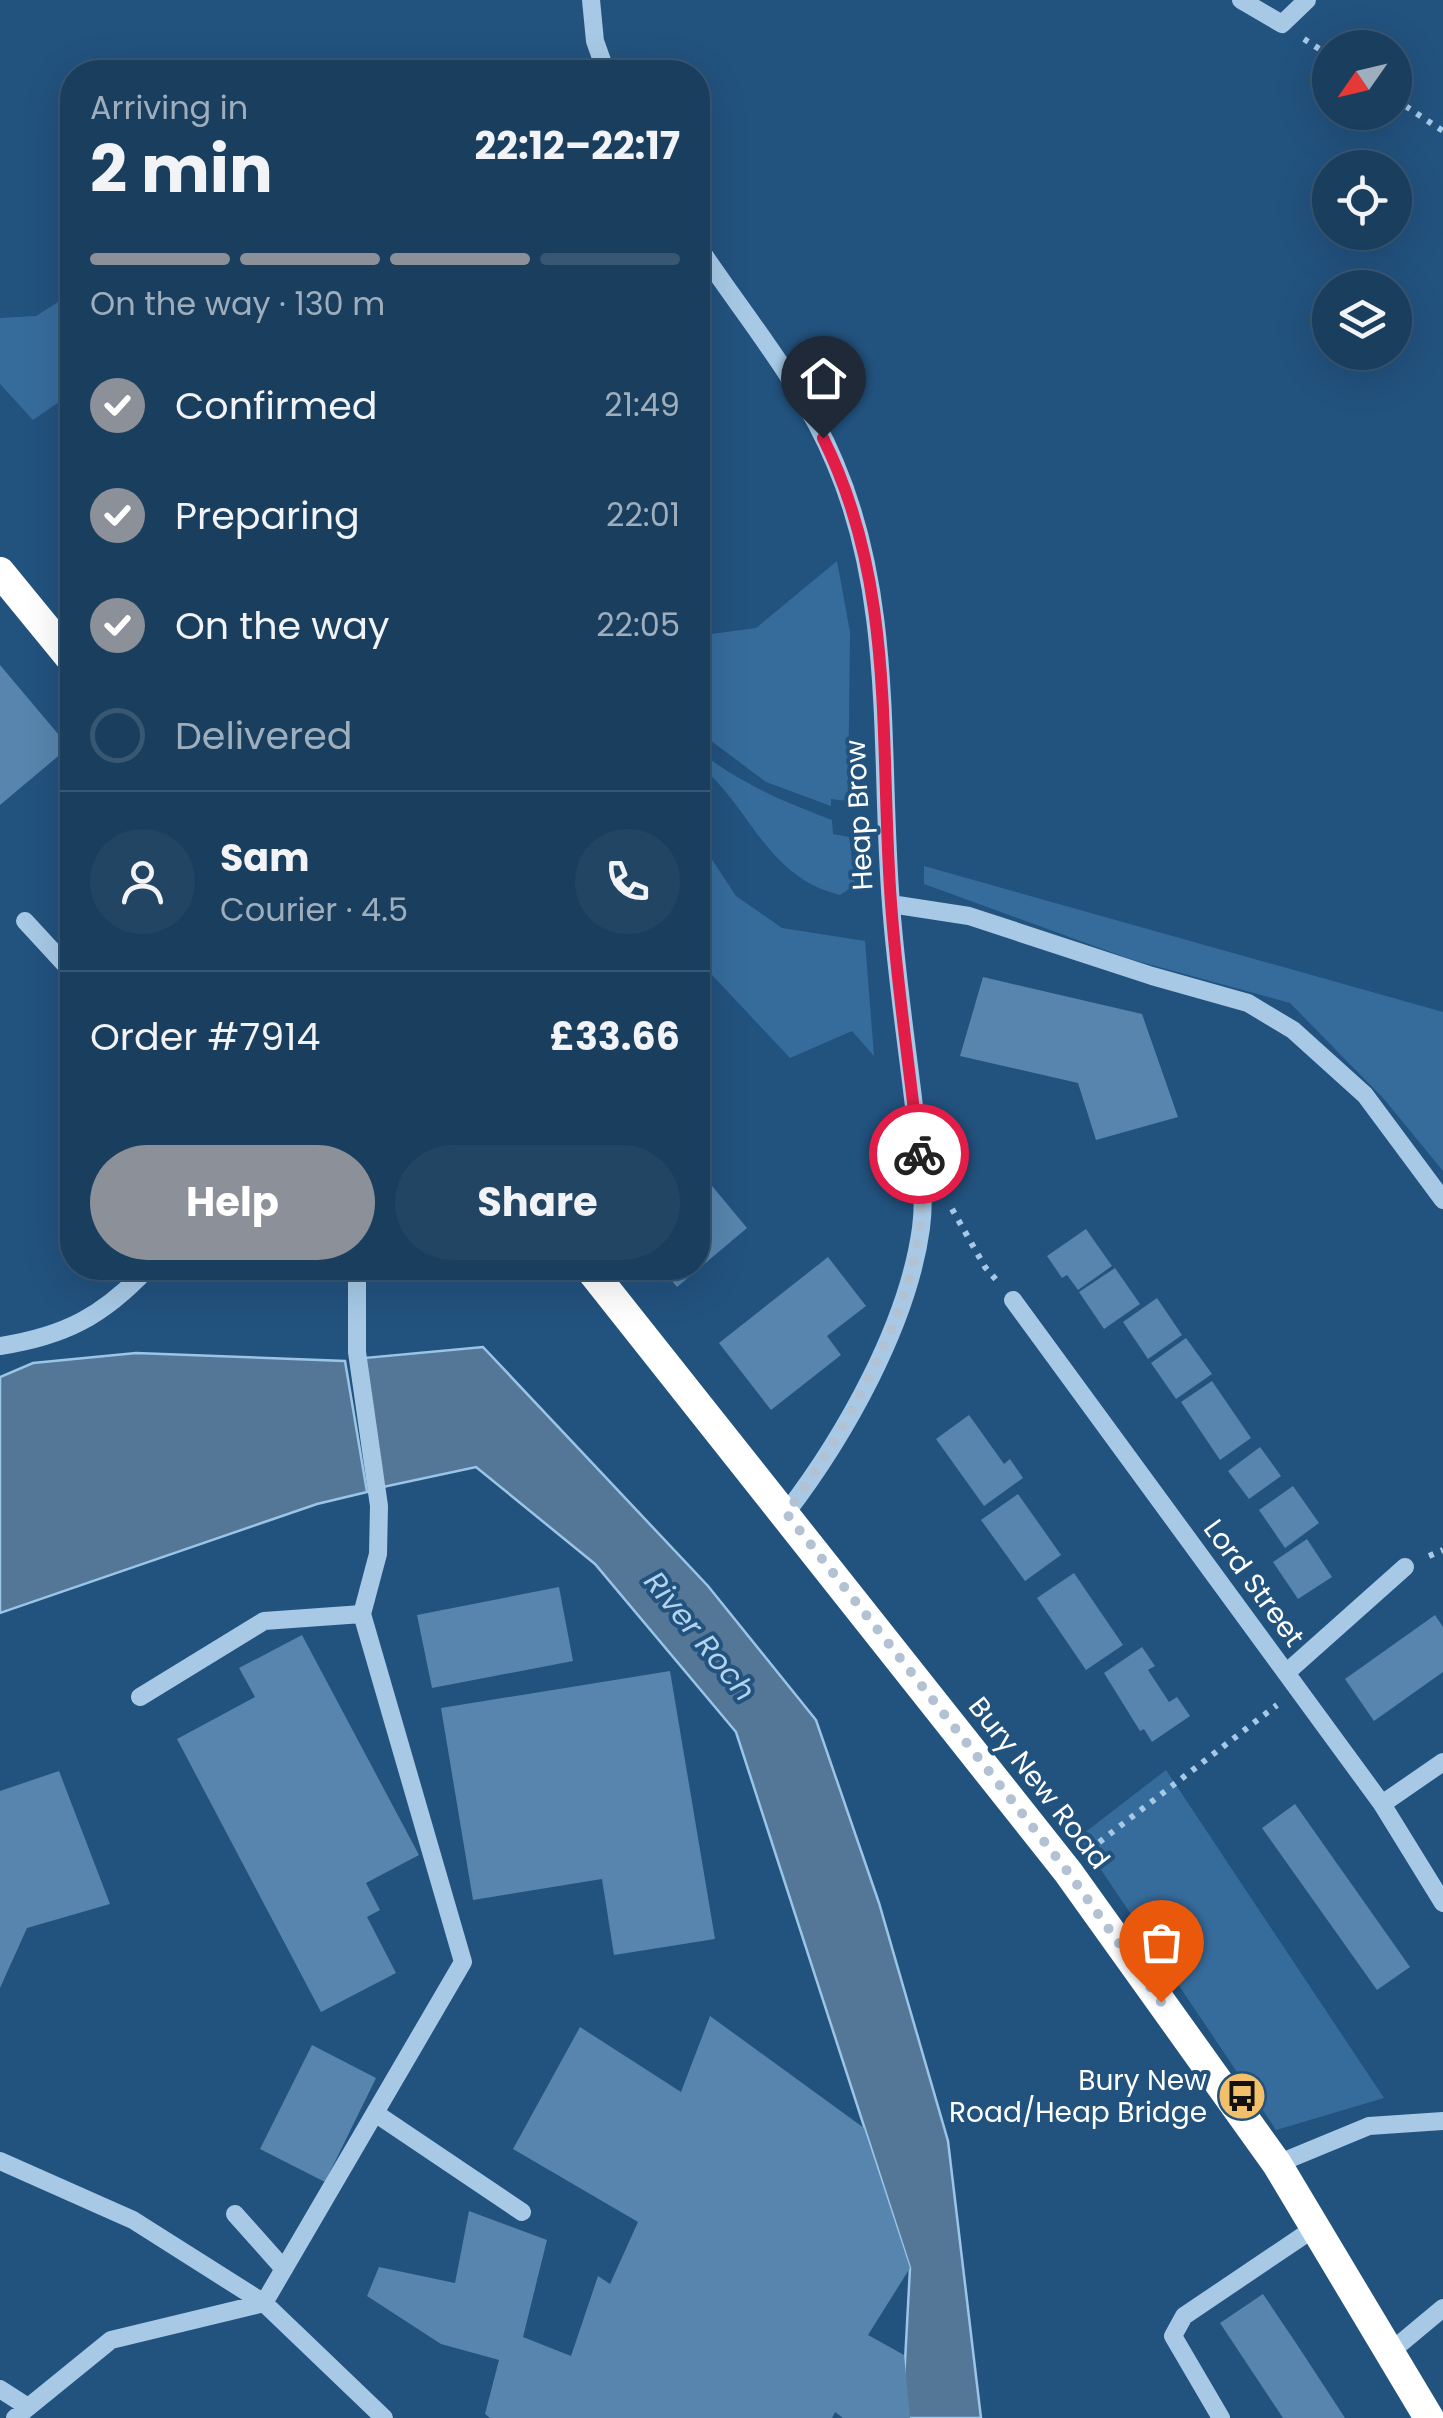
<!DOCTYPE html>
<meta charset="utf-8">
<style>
body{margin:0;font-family:Poppins,sans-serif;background:#234564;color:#f1f3f6;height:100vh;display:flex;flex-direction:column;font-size:38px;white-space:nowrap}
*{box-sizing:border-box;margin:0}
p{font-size:32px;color:#9faebc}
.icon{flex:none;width:55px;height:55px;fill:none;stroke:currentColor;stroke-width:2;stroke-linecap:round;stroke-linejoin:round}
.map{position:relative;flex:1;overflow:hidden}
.details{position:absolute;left:60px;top:60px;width:650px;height:1220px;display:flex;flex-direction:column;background:#1a3e5e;border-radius:40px;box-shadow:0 10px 40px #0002,0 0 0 2px #385773}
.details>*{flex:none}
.needle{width:65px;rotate:236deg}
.controls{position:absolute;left:1312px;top:30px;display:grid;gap:20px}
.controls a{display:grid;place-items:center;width:100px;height:100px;border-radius:50%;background:#1a3e5e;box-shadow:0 10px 40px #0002,0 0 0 2px #385773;font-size:50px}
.pin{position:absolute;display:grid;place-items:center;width:85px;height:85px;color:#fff;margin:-102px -42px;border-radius:50% 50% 50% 0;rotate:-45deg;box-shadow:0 0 10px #0007}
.pin .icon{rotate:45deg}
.courier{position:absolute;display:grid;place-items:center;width:100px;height:100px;margin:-50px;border:8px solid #e11d48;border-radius:50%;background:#fff;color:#222;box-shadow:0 2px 12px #0007}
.head em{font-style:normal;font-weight:700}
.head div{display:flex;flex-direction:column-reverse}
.head{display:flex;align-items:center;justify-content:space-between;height:170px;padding:0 30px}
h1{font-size:65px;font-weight:700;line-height:75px}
.bar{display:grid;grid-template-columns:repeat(4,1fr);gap:15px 10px;align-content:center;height:120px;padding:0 30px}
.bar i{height:12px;border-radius:8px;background:#385773}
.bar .on{background:#8c9099}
.bar p{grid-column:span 4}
.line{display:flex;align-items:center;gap:25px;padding:0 30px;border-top:2px solid #385773}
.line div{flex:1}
.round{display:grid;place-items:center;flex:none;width:105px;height:105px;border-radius:52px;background:#234564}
ol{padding:0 30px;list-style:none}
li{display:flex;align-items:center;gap:30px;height:110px}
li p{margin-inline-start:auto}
li .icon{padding:10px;border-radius:50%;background:#8c9099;color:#fff;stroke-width:4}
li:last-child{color:#9faebc}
li i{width:55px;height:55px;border:5px solid #385773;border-radius:50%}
.button{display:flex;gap:20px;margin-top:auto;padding:20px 30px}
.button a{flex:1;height:115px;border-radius:60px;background:#8c9099;color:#fff;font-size:40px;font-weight:700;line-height:115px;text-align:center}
.button a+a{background:#234564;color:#f1f3f6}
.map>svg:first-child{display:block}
</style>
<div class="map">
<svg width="1443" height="2418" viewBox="0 0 1443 2418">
<rect width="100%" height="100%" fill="#22527e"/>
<path fill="#366c9c" d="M72,293V393L33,420L0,384V318L36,316Z
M837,561L850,632L848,801L831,799V806L766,782L698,731V646L711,634L756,628Z
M698,750C739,783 782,801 832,820L833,834L849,837L855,885L840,895C765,877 751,806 698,764Z
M698,838L736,896L782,928L865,941L874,1056L852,1031L790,1058L698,960Z
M924,866L1443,1012V1171L1384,1099L1290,1003L1130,959L924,884Z
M1166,1770L1384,2098L1276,2130L1079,1837Z"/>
<path fill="#547797" stroke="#9bc5e7" stroke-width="2.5" d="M483,1347L708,1586L816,1720L879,1903L948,2141L981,2418H902L910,2268L736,1732L595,1564L476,1467L383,1487L364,1358Z
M136,1353L345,1361L367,1492L317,1504L0,1613V1377L33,1363Z"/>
<path fill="#5785ad" d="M0,665L69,747L0,805Z
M983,977L1142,1014L1178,1117L1096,1140L1078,1083L960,1056Z
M698,1169L747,1228L677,1287L661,1268H698Z
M1086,1229L1112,1266L1078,1290L1067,1275L1062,1278L1047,1256Z
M828,1257L866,1306L827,1336L841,1355L771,1410L719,1343Z
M1115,1268L1140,1304L1104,1329L1079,1292Z
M1157,1298L1182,1335L1148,1359L1123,1322Z
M1186,1338L1212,1374L1176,1399L1151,1363Z
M1212,1381L1251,1438L1220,1460L1181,1402Z
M969,1415L1004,1464L1010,1459L1023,1478L984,1506L936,1439Z
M1260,1447L1281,1476L1249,1499L1228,1471Z
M1293,1486L1319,1523L1285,1548L1259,1510Z
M1018,1494L1061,1555L1025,1581L981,1520Z
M1307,1539L1332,1577L1298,1599L1273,1562Z
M1074,1573L1123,1645L1086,1670L1037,1598Z
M559,1587L573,1661L432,1688L417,1615Z
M1435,1615L1443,1627V1672L1374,1721L1345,1679Z
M302,1635L419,1855L366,1883L380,1910L367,1917L396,1973L321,2012L177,1739L255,1697L239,1668Z
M1142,1647L1155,1666L1148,1670L1169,1702L1177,1697L1190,1716L1152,1742L1144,1729L1140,1731L1104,1673Z
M670,1671L715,1939L614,1955L602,1879L473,1900L441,1708Z
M59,1771L110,1904L27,1928L0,1988V1791Z
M1295,1804L1410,1967L1377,1990L1262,1828Z
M710,2016L864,2128L910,2268L868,2335L904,2355L910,2418H843L835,2412L832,2418H490L485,2414L499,2360L441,2344L367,2296L379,2267L455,2283L469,2211L547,2240L523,2337L571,2356L598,2276L610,2284L638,2222L513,2149L580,2027L681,2092Z
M312,2045L376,2078L325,2182L260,2149Z
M1263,2294L1296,2343L1345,2418H1283L1220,2323Z"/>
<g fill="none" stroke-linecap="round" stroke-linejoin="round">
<path stroke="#a7c9e6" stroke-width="6" stroke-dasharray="5 8" stroke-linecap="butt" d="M1304,39L1330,56
M1395,99L1443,131
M952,1209L985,1267L998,1282
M1429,1556L1443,1550
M1089,1850L1277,1705"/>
<path stroke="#a7c9e6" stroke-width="18" d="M591,0L595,41L606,72
M1241,0L1282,24L1307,0
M698,246C745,317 802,383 835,463C895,603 879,756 891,904C896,974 907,1045 915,1115C919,1151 926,1191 921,1228C908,1324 845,1436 786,1513
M891,904L969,916L1152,976L1248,1003L1293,1030L1365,1095L1443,1200
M25,921L72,972
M357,1268V1352L379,1506L378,1554L362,1614
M1013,1300L1382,1804L1443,1903
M0,1346C65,1336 103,1316 148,1268
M1286,1673L1405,1567
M1382,1804L1443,1762
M375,2113L522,2212
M0,2161L133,2220L264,2303L384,2418
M1277,2164L1369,2126L1443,2121
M235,2214L284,2269
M1389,2353L1443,2308
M0,2389L28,2407
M15,2418L111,2340L264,2303L463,1962L362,1614L264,1621L140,1697
M1221,2418L1173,2336L1184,2316L1316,2227"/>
<path stroke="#fff" stroke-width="30" d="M0,572L72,660
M589,1268L1068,1872L1277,2164L1429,2418"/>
</g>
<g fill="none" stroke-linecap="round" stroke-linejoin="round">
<path stroke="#b2c2d2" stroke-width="10" stroke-dasharray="0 18" d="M919,1154C930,1244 903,1310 863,1389C840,1433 816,1474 786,1513L1068,1872L1161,2002"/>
<path stroke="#e11d48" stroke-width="12" d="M823,438C897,586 879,744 891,903C897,987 910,1070 919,1154"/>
</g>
<defs>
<g id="bus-disc" transform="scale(2.5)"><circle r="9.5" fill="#f2bf6a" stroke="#22527e"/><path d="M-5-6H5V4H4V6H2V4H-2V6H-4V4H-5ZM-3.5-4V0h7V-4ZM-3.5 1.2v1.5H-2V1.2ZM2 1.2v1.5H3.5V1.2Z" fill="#111"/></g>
</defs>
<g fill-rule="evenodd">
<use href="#bus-disc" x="1242" y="2096"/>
</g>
<g text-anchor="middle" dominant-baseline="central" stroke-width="8" stroke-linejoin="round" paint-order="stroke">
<g font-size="28" fill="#fff" stroke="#22527e">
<text transform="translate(859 815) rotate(-93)">Heap Brow</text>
<text transform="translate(1254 1583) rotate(54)">Lord Street</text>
<text transform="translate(1039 1783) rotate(52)">Bury New Road</text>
</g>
<g font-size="28" fill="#fff" stroke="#22527e" text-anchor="end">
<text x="1207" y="2080">Bury New<tspan x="1207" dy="32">Road/Heap Bridge</tspan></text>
</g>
<g font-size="30" font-style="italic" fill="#b2d3ee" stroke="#22527e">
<text transform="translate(700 1636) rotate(51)">River Roch</text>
</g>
</g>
</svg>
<div class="controls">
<a><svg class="needle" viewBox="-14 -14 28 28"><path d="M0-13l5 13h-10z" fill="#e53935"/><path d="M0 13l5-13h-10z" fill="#9faebc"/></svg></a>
<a><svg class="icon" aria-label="locate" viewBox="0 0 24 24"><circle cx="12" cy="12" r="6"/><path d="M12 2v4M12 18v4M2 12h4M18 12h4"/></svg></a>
<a><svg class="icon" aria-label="layers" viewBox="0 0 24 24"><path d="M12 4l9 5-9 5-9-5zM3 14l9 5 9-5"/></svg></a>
</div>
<div class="pin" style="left:1161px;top:2002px;background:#ea580c"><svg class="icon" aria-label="bag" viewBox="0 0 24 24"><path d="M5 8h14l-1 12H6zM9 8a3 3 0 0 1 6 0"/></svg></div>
<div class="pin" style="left:823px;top:438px;background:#1f2937"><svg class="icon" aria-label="home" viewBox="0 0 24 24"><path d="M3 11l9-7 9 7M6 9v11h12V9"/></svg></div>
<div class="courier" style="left:919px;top:1154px"><svg class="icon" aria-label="bike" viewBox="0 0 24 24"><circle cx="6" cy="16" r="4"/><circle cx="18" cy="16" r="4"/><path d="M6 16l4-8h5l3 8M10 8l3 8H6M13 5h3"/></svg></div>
<section class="details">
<div class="head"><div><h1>2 min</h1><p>Arriving in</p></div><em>22:12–22:17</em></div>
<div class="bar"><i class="on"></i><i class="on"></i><i class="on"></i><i></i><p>On the way · 130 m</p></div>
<ol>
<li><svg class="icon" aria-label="check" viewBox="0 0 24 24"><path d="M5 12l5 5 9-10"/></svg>Confirmed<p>21:49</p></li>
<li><svg class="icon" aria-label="check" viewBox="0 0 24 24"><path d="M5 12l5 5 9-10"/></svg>Preparing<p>22:01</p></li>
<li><svg class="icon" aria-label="check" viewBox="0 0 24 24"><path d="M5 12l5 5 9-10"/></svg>On the way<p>22:05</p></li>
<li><i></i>Delivered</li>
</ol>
<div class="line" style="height:180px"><a class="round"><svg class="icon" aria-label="person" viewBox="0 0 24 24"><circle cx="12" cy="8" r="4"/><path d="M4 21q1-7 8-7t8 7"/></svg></a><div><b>Sam</b><p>Courier · 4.5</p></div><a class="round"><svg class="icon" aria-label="phone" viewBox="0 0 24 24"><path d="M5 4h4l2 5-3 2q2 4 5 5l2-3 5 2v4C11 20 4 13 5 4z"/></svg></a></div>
<div class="line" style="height:130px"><div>Order #7914</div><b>£33.66</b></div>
<div class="button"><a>Help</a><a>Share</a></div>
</section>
</div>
